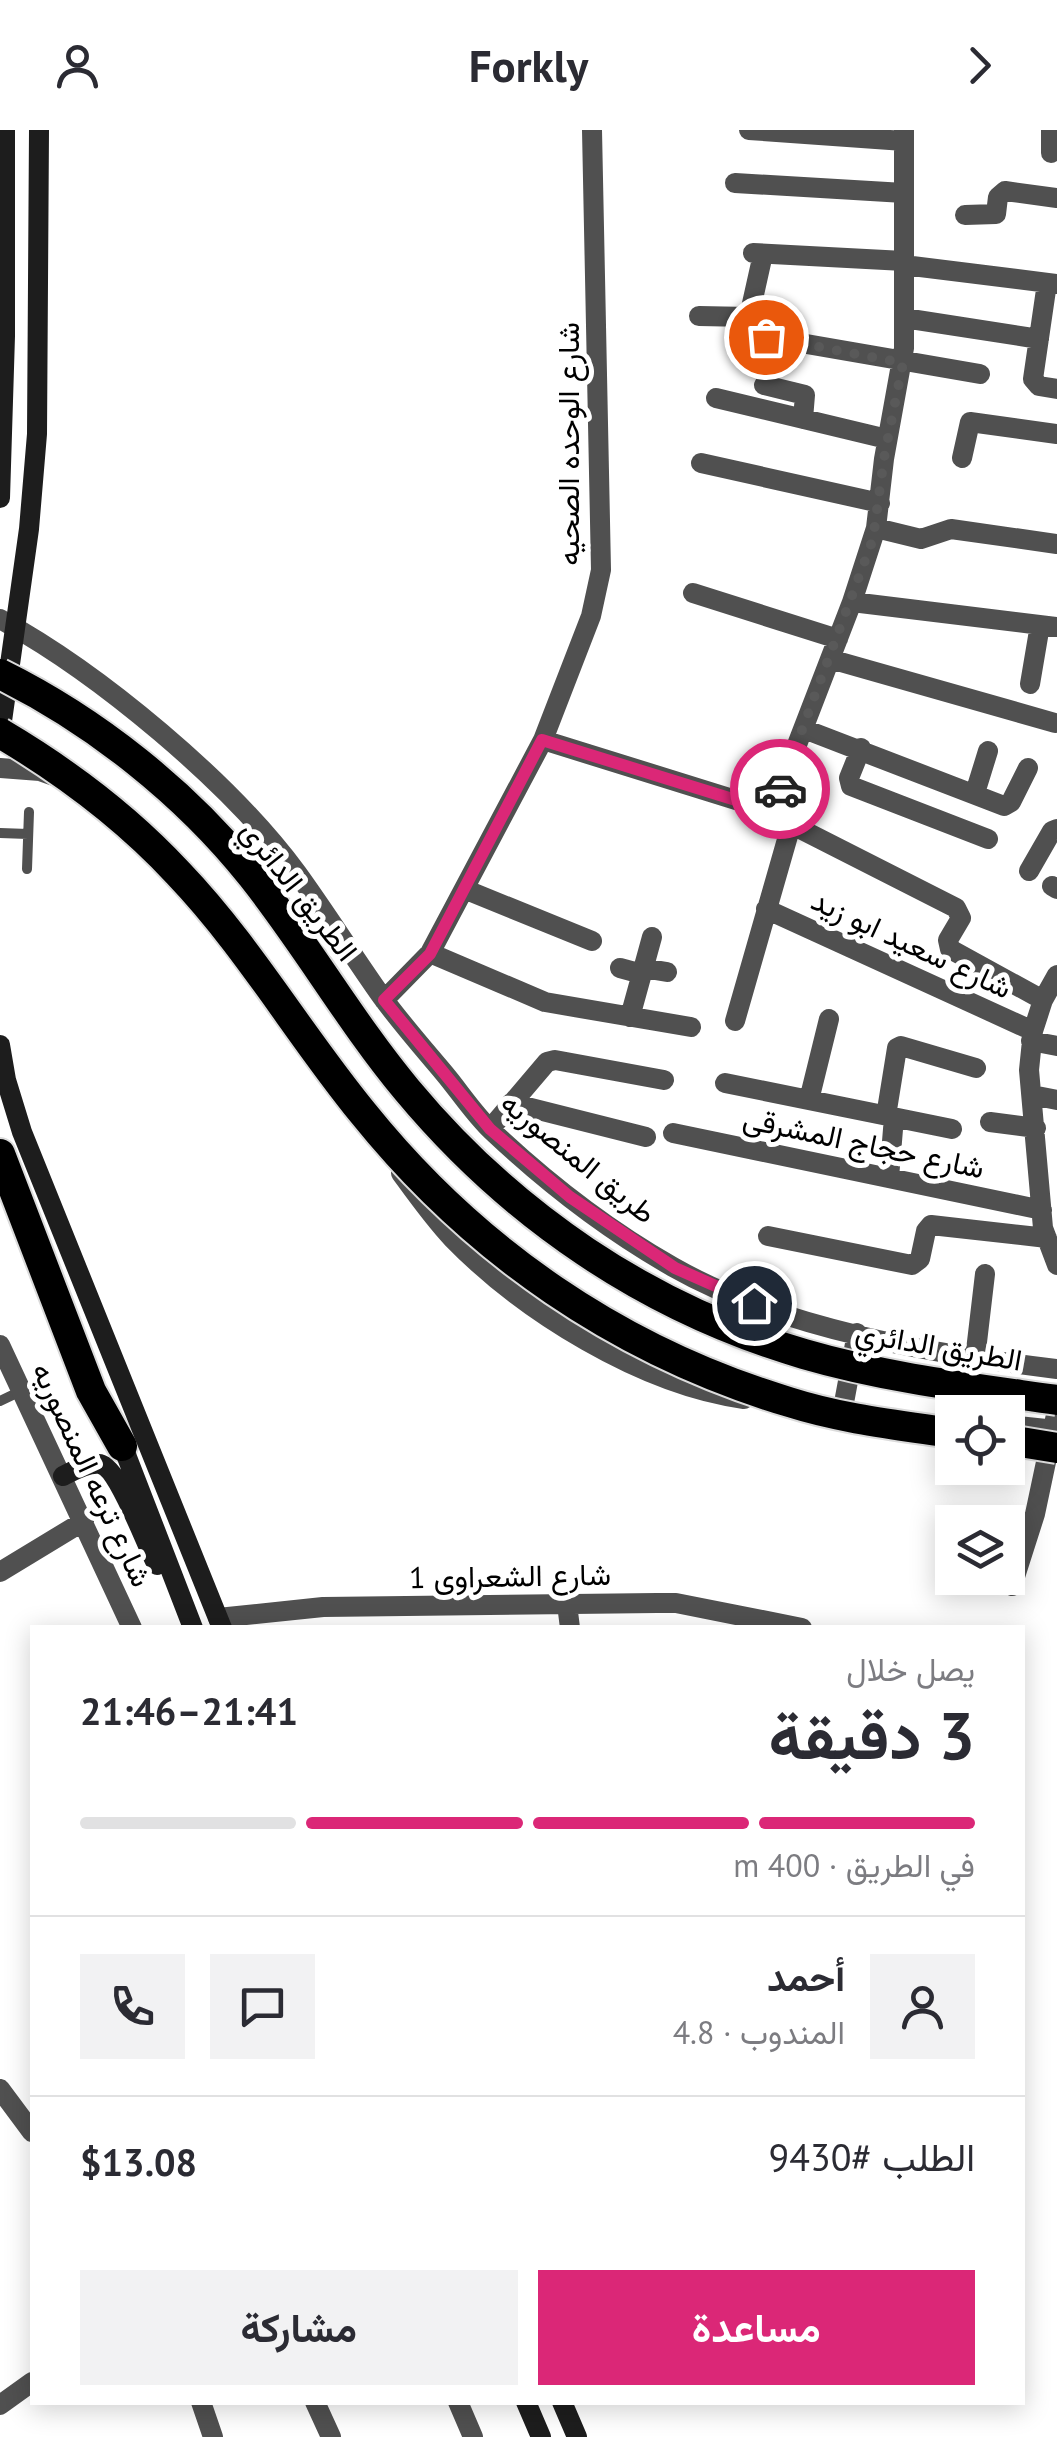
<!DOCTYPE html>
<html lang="ar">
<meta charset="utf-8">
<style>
body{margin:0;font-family:"PT Sans",Vazirmatn,sans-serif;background:#f2f2f3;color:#2b2b33;direction:rtl;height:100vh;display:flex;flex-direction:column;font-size:38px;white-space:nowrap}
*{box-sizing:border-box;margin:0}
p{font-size:32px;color:#7c7c81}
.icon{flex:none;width:55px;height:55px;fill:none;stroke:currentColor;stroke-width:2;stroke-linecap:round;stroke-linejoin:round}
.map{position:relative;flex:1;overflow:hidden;direction:ltr}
.panel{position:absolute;left:30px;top:1495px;width:995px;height:780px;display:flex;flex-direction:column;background:#fff;border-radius:0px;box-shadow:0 5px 25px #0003;direction:rtl}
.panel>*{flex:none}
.fabs{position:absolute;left:935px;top:1265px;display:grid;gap:20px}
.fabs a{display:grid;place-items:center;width:90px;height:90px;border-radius:0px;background:#fff;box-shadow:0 5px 25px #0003;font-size:50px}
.pin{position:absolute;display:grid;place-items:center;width:85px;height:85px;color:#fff;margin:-42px;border:5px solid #fff;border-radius:50%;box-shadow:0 2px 10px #0007}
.courier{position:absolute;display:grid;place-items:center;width:100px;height:100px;margin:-50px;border:8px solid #db2777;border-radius:50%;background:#fff;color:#222;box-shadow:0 2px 12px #0007}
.overview em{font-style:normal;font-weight:700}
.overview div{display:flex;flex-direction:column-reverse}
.overview{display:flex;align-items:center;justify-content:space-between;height:170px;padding:0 50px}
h1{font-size:65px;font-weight:700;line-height:75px}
.bar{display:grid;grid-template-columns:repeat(4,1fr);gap:15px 10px;align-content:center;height:120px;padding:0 50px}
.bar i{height:12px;border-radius:8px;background:#e1e1e2}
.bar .current{background:#db2777}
.bar p{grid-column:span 4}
.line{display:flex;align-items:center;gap:25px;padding:0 50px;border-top:2px solid #e1e1e2}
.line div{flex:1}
.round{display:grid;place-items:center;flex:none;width:105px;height:105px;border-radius:0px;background:#f2f2f3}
.cta{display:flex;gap:20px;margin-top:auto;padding:20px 50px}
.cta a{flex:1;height:115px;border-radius:0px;background:#db2777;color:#fff;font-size:40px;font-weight:700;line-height:115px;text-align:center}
.cta a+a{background:#f2f2f3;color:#2b2b33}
header{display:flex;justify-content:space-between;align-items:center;height:130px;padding:0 50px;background:#fff;font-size:45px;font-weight:700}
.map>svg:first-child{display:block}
</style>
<header><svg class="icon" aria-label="forward" viewBox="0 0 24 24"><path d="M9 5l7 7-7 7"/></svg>Forkly<svg class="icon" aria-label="person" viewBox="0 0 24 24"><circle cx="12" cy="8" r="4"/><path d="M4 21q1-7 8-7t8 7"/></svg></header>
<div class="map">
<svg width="1057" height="2307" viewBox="0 0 1057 2307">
<rect width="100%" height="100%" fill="#fff"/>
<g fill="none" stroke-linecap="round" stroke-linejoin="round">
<g stroke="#dbdbdb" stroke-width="34">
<path id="highway" d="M0,1024L91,1261L122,1316"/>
</g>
<path stroke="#505050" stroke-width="10" d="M0,703L28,704
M27,739L29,682
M0,1271L21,1261"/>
<path stroke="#505050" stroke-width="20" d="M749,0L904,11
M1051,23V0
M735,53L904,63
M965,85L996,84L998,67L1005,61L1057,68
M753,123L904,131
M904,135L1057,154
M1047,153L1033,249L1039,256L1057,259
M699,186L749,187L763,124
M904,188L1039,209
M766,207L980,244
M764,255L805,265L803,289
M716,268L887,309
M962,328L970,292L1057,304
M701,333L880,373
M876,398L921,409L951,399L1057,414
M693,463L838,509
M852,472L1057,497
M0,489C99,543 230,652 297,743C326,783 353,826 382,867C401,893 423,918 444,943C460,962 474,984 492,1001C546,1052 608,1100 673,1137C782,1199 933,1224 1057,1239
M830,529L1055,593
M1030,554L1040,495
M804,599L1004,676L1011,672L1028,638
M543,610L755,676L769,673L778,664L852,472L876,398L884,329L904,218V0
M861,618L849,648L851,656L988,709
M0,638L40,641L57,647
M975,663L988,621
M755,676L956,778L961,788L948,810L950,819L1043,870
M1029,741L1052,701L1057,699
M1052,756L1057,759
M464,759L592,811
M766,779L1033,901
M430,823L545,872L691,897
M620,838L642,844
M643,838L667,842
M1057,845L1043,870L1033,901L1029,940L1043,1098L1057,1135
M384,870L430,823L543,610L591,486L601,440L592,0
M630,887L652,807
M735,891L792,692
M1031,911L1057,916
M725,953L952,999
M1032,965L1057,970
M809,970L829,889
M511,973L646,1007
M886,986L897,918L901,916L976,938
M990,992L1036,998
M490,999L547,932L555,930L664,950
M673,1003L1042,1080
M401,1043C417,1065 434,1089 453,1109C524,1182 642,1255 744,1269
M889,1048L894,987
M768,1106L912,1135L920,1129L926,1101L931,1095L1047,1108
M0,1215L132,1498
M975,1229L985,1144
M843,1278L857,1203
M1008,1295L1057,1300
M0,1442L84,1391
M1012,1456L1035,1384L1057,1280
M567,1474L570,1498
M218,1488L323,1477L657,1473H676L802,1498
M0,1959L32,2002
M201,2272L213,2307
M315,2272L331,2307
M458,2272L473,2307
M0,2275L32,2252"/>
<path stroke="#1d1d1d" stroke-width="20" d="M0,368L5,206V0
M0,605L29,399L37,304L39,0
M0,915L6,950L22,1002L222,1498
M118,1304L193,1498
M63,1346C73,1341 88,1332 100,1334C119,1338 146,1415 157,1435
M526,2272L541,2307
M562,2272L577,2307"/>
<use href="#highway" stroke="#000" stroke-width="30"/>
<g stroke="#dbdbdb" stroke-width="34" stroke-linecap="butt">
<path id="highway-bridge" d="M0,544C95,591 186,663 252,746C307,815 351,893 407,960C511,1085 647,1178 804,1224C886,1248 973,1258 1057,1270
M0,603C66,642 126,687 178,743C248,816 299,905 363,983C474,1121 619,1221 789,1272C842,1289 898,1295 952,1303
M1008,1310L1057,1318"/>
</g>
<use href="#highway-bridge" stroke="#000" stroke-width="30"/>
</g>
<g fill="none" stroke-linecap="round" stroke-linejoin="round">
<path stroke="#595959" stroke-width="10" stroke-dasharray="0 18" d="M766,207L903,233L884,328L873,409L780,659"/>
<path stroke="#db2777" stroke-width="12" d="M754,1173L675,1138L570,1067L490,999L384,870L430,824L542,610L755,676L769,674L780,659"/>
</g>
<g text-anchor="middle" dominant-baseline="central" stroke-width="10" stroke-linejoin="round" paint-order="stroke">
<g font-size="30" fill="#000" stroke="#fff">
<text transform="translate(567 314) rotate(-90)">شارع الوحده الصحيه</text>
<text transform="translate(300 760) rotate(52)">الطريق الدائري</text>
<text transform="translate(912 813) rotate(25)">شارع سعيد ابو زيد</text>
<text transform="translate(864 1012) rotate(12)">شارع حجاج المشرقى</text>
<text transform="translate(579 1027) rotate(39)">طريق المنصوريه</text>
<text transform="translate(939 1215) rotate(10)">الطريق الدائري</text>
<text transform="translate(93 1344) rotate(65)">شارع ترعه المنصوريه</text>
<text transform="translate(510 1445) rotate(-1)">شارع الشعراوى 1</text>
</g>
</g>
</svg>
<div class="fabs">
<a><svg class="icon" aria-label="locate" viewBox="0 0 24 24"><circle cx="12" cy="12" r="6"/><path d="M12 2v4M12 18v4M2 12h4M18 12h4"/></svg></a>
<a><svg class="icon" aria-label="layers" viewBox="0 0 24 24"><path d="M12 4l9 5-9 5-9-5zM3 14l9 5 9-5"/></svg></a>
</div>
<div class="pin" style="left:766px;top:207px;background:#ea580c"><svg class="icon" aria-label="bag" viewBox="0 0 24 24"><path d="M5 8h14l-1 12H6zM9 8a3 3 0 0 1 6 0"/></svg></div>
<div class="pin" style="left:754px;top:1173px;background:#1f2937"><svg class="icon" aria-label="home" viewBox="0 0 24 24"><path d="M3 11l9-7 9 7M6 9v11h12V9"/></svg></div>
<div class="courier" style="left:780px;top:659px"><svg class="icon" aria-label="car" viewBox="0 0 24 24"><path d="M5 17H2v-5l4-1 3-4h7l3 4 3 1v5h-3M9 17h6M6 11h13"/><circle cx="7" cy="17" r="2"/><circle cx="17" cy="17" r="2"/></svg></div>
<section class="panel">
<div class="overview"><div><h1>3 دقيقة</h1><p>يصل خلال</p></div><em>21:41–21:46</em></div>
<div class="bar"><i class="current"></i><i class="current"></i><i class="current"></i><i></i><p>في الطريق · 400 m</p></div>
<div class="line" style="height:180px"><a class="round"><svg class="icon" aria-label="person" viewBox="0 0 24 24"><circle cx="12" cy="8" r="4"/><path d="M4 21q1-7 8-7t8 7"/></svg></a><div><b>أحمد</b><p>المندوب · 4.8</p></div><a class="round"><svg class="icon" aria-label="chat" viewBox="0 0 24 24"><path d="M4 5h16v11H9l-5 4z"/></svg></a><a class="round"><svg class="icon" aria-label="phone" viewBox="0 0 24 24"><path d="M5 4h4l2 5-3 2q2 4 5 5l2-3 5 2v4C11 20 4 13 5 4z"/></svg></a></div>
<div class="line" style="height:130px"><div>الطلب #9430</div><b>$13.08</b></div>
<div class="cta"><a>مساعدة</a><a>مشاركة</a></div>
</section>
</div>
